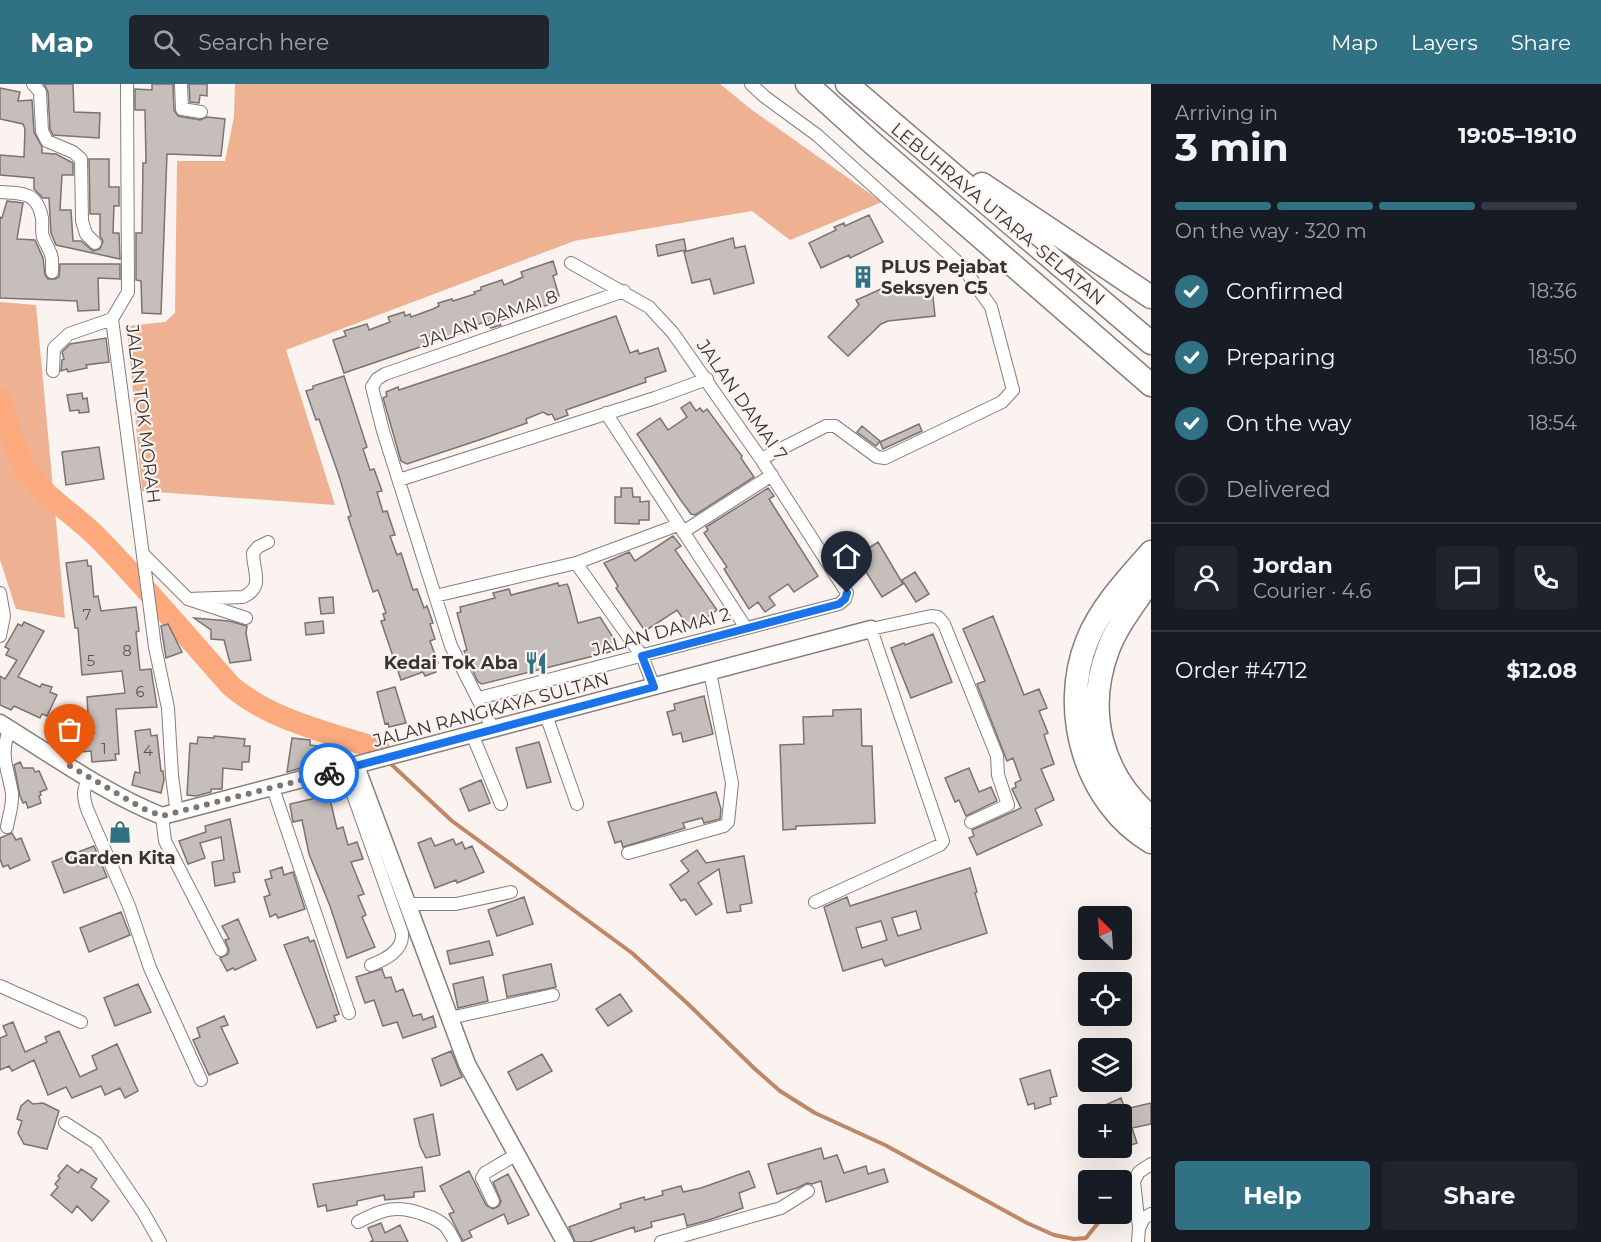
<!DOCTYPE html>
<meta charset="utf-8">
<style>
body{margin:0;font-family:Montserrat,sans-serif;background:#20242c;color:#f1f3f6;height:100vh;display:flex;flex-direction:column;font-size:22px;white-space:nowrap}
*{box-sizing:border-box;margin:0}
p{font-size:20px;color:#9ea1a6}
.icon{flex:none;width:33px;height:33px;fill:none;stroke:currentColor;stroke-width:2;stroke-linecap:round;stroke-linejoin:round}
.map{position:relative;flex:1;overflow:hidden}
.details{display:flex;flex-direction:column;background:#171b24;width:450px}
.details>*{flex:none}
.needle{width:39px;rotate:335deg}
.tools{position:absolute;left:1078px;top:822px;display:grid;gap:12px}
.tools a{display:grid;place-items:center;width:54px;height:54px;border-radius:6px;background:#171b24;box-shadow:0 6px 24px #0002;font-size:30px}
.pin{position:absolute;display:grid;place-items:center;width:51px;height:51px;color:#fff;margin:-62px -26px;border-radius:50% 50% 50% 0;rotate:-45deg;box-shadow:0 0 6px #0007}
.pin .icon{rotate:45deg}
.courier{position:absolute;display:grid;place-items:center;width:60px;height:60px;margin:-30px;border:4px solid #1a73e8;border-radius:50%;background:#fff;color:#222;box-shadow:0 2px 8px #0007}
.summary em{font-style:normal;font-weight:700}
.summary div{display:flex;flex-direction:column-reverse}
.summary{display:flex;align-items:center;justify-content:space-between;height:102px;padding:0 24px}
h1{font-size:39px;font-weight:700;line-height:45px}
.bar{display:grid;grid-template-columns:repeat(4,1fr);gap:9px 6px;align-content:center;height:72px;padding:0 24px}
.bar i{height:8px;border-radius:4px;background:#363941}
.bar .selected{background:#307284}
.bar p{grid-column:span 4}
.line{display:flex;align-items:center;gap:15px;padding:0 24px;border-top:2px solid #363941}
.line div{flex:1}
.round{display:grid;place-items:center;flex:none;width:63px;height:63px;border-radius:6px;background:#20242c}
ol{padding:0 24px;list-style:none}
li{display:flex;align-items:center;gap:18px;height:66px}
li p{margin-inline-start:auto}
li .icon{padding:6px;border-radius:50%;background:#307284;color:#fff;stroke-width:4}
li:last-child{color:#9ea1a6}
li i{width:33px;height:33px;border:3px solid #363941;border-radius:50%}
.cta{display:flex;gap:12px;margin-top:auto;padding:12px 24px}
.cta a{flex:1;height:69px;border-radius:6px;background:#307284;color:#fff;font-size:24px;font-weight:700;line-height:69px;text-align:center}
.cta a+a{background:#20242c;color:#f1f3f6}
header{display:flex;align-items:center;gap:36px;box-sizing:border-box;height:84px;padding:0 30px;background:#307284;color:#fff}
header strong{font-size:28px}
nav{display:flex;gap:33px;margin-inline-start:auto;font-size:21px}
.search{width:420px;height:54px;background:#20242c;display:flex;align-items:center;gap:15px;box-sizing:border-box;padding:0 21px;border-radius:6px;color:#9ea1a6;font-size:22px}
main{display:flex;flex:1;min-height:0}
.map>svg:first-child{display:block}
</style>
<header>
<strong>Map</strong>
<div class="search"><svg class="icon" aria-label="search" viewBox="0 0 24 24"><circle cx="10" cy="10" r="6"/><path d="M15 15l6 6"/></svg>Search here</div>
<nav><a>Map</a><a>Layers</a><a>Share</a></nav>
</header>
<main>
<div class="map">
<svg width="1151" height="1158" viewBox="0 0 1151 1158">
<rect width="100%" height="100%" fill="#fbf3ef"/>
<path fill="#eeb191" d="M235,0H720L752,26L882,118L790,156L752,127L574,157L286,266L335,421L142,407L127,242L165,238L175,229L177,77H225L234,33Z
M0,218L36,221L65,534L16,525L0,476Z"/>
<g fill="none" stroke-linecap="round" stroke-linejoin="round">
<path stroke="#c08666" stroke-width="4" d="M392,681L452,737L632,869L687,919L755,985L780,1007L815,1029L885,1061L1027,1139L1054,1151L1074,1155L1086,1154L1098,1139L1114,1130
M1122,1129L1126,1128"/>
<path stroke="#fba97d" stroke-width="22" d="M0,316C9,342 15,371 31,393C50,417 78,433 99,455C145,502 187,553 231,602C270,636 330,649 379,665"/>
</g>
<path fill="#c6beba" stroke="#7a7370" stroke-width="1.5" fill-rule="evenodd" d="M44,0H73L74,28L100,29L99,54L53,51L50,45L48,8Z
M152,0H173L174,26L178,32L200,36L207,33L225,35L221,72L167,70L161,230L142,229L141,197L136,196V149H142L143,79H146L145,26H135V5L152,6Z
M189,0H207V12L200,11L199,19L190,18Z
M0,4L20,8L18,17L32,16L34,48L42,63V69L56,70L73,79V91H62L60,126H71L73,157H81L93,167L100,165L103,157L100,152V130H90L89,75H109V103H119V122H114L113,149H119L120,175L56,161L51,149L49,114H43L34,105V94L0,91V71L24,73L25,45L23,40L0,35Z
M7,117L23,119L17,155L35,156L43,174L45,191L48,195H55L59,193L60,180H120V195L98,194L99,226L78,227L77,217L0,214V133L2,134Z
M869,131L883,158L850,174L849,171L821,184L809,159L836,146L834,143L844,139L845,142Z
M733,154L735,164L745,162L754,199L714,210L710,195L692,199L684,168Z
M684,155L686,166L658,172L656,161Z
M553,177L557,190L553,192L559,212L555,213L557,218L532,226L531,221L509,228L511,233L499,237L501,241L491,244L488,237L470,243L471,246L446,254L443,248L424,254L426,261L344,289L333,256L346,252L344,247L367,240L369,246L390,238L388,233L404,228L405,232L410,230L411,233L433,225L439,222L438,219L452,215L453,217L475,210L474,208L481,206V203L502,196L504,201L523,193L521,188Z
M932,203L935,232L888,237L881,240L848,272L828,253L859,221L856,216L868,211L883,204L885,207Z
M616,232L630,269L638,266L639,270L658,264L666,287L645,294L646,298L566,326L568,331L555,336L552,330L548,331L543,328L526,335L527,339L482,355L407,380L401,377L383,314L387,312L386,308L398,303L399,306L486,277Z
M106,254L109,278L86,281L87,284L68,288L67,285L61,287L62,276L64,275L62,268L70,260Z
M344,292L367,363L363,365L370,386L374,385L382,407L377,408L383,428L387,427L395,451L390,452L397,471L401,469L413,506L417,505L424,524L427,522L433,539L430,540L435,555L430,557L438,579L433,581L436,588L425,592L423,588L401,596L381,537L385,536L383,530L386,529L378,506L373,508L348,433L351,432L339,392L319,335L316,336L306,307L313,305V302Z
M82,309L83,315L87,314L89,328L79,329V326L70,327L67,311Z
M690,318L696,327L700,324L703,328L707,325L742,372L741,374L754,393L695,431L691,430L680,415L637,350L660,334L668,346L687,333L681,324Z
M919,340L922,347L883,365L880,358Z
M862,342L880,357L876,362L857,348Z
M99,363L104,395L66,401L62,368Z
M621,404H632L633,413H640V418L649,417V436H639V440L615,439V413H621Z
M768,404L774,412L769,415L818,492L794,508L788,500L769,513L775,521L765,528L758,518L749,525L724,485L727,483L704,449L708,446L706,443Z
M673,452L681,462L675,466L717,526L690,545L677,526L645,547L616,504L618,502L604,479L629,468L635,477Z
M878,458L903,500L882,513L856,472Z
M87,476L88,482H91L94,513L98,512L101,527L136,523L139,547L136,548L140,586L151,585L157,623L116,625L119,670H115L116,676L92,678L91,667L69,669V663L56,662V651L95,649L89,647L87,613L125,609L122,587L82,591L78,544H75L66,479Z
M915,488L929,510L916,518L902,496Z
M558,499L559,502L567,500L569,504L578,539L600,533L616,558L613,567L482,600L478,598L464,567L467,566L457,529L461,528L460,523L495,514L493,509L509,505L511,511Z
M333,513L334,529L321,530L319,514Z
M993,532L1024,611L1039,605L1047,624L1039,627L1048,649L1044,651L1054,680L1041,685L1054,716L1035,725L1042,741L977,771L969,754L974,752L972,746L1021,724L1012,705L1016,703L1015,699L1021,696L1013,674L1007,677L978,603L977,600L985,597L963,545Z
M194,534L229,537L247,542L246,549L251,576L230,579L224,556L211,555V546Z
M323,537L324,549L306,551L305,539Z
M24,538L44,547L18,593L40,603L42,600L52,603L50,608L57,611L47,632L42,630L40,634L14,622L11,626L0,621V592L5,595L17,576L6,571L9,565L5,563L18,540L22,542Z
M168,540L182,568L166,574L161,542Z
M933,550L952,598L911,614L891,564L904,559L905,561Z
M395,603L406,639L389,643L388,639L385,640L377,608Z
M704,612L713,650L683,658L681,649L673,651L667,628L675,626L674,620Z
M861,625L862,662H872L875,739L796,742V745L783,746L780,661L804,660L803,633L833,632V626Z
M150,645L151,652L157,651L161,687H163L164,696L161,709L132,701L135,688L140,689L135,647Z
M214,652L245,655L244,662H250L249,678H242V686L223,684L222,705H211V708L196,712L187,711L190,659L197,660L198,653L214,654Z
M292,654L310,656V661L317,662L316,680L287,688Z
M539,658L551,698L527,704L516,664Z
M20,678L23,684H33L35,688L39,687L47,705L40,708L41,711L39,712L41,719L28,724L26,718L23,719L20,712L14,681Z
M969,684L979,708L991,703L997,717L966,732L959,716L955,718L945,694Z
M481,696L490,719L469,727L460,705Z
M716,708L721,725L720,735L704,739L702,734L683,739L685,744L623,763L621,757L615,759L608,738Z
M329,711L337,745L343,743L348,761L357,758L363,775L351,778L364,810L358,812L366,831L362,833L375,863L347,874L330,822L309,770L302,736L293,738L290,720Z
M230,735L240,788L233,789L235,798L215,802L212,778L224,776L221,753L200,759L205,774L188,780L179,757L206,748L205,742Z
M12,749L16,756L21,754L30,776L10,785L8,781L3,783L0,775V754Z
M431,754L435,762L453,755L456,761L462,758L465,765L472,762L484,788L457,799L456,796L435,804L418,759Z
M94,762L107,793L64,809L52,778Z
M697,766L706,779L744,772L752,819L740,821L741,827L727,829L719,785L698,799L712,820L696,831L685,815L681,817L670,801L689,787L681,777Z
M282,783L284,791L293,788L305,825L278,834L276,830L270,833L264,813L270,811L265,796L272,794L270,787Z
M970,784L977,808L975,809L987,849L885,882L882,875L843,887L824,823L847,813L850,822ZM916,827L921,845L898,852L892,834ZM881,837L887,856L862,864L856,844Z
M524,813L533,840L497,852L488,826Z
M121,828L130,851L89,868L80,844Z
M238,835L256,876L235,886L233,884L227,887L220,874L228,870L229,866L225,856L229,855L222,842Z
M308,853L310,858L314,856L339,930L334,932L336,937L317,944L284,861Z
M489,857L493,871L450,880L447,867Z
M551,880L556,903L507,913L503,891Z
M382,885L385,894L391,893L396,908L403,905L413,932L421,930L423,936L433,932L436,943L403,954L397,938L383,942L374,916L365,919L356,893Z
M483,893L488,917L458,924L453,900Z
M138,900L151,928L115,942L104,914Z
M620,910L632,927L608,942L596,925Z
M224,932L228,941L221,943L238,979L209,991L193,956L200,953L197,944Z
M13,938L25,968L47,958L45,953L59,947L80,993L97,985L92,972L117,960L138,1007L125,1014L120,1004L105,1011L101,1002L72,1014L66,1003L48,1011L34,976L12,987L9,982L0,986V954L7,951L3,942Z
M451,967L462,993L441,1002L432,975Z
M542,970L552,987L517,1006L508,988Z
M1050,986L1057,1012L1050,1014L1051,1020L1035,1025L1034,1019L1028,1021L1020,995Z
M1121,1014L1125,1025L1151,1019V1040L1132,1044L1137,1059L1122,1064V1030H1085Z
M28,1016L33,1020L43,1019L59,1027L47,1065L24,1060L18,1049L22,1037L17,1035L21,1022Z
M433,1030L440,1071L426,1074L420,1062L414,1035Z
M821,1064L824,1075L837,1071L844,1089L866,1082L868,1090L884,1085L888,1098L826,1118L821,1097L812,1100L807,1099L797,1104L777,1110L768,1080Z
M67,1081L78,1089L81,1085L97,1095L91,1103L109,1117L92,1137L77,1122L72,1129L51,1111L58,1103L55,1100L60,1094L58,1092Z
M422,1083L425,1107L414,1108V1113L385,1116L384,1111L357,1117V1121L327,1127L326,1121L318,1123L313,1100Z
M469,1087L486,1121L493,1125L499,1122L501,1117L493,1098L508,1090L529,1131L508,1140L504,1130L469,1147L472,1153L463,1157L449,1130L454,1128L440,1102Z
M749,1087L755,1103L739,1109L743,1124L709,1136L687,1142L684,1130L651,1138L652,1143L635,1148L634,1143L589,1158H575L569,1143L621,1124L620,1120L644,1113L645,1116L663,1111L662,1107L681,1102L683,1108L701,1104Z
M381,1139L385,1149L400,1141L408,1158H370L373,1156L368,1144Z"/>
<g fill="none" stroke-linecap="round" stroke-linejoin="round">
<g stroke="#857e7a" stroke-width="14">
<path id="street" d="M33,0L40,8L42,47L47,57L73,68L81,75L82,137L86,150L95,159
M127,0L128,208L112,235L155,563L168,624L172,692L177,730
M181,0L182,25L201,28
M751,0L765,13L817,51L962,182L991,223L1013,306L1002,318L885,374L877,373L835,342H826L761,375
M0,108C23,109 37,108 42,134C43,140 41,147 43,153C50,171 53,166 52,188
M53,287L54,264L69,250L112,235
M606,329L746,544
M399,396L655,314L707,295
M683,448L772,391
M143,470L188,515L246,534
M576,479L642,572L654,603
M0,509L4,532L0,552
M435,512L576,479L678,441
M188,515L243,513C265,503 253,487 253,469L258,463L268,458
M479,614L839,520L845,515L847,509L761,375L673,249L649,223L571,179
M546,631L577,720
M493,645L451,562L383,347L372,303L377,295L385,290L624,207
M472,650L501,720
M344,685L402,849C404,867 384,876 371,881
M90,694C82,705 83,712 87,725L129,822L150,884L201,996
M273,704L349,929
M162,732L165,757L221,866
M7,743C9,731 13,721 12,709C7,681 0,674 9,645
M628,769L724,742L728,738L732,699L710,588
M815,818L940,761L943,757L871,545L931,532L938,533L944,540L997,672L998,691L1008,721L971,738
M407,820H456L511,808
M0,902L81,938
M450,934L553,911
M65,1039L96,1059L143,1128L160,1158
M493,1117L482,1094L485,1089L517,1070
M358,1138C383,1125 397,1120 425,1131C431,1133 440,1137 445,1142C449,1146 452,1153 455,1158
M1139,1144L1144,1134L1151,1130
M661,1158L781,1124L808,1107
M1138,1158L1139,1144L1134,1097L1139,1088L1151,1080"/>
</g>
<g stroke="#857e7a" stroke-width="19">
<path id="secondary" d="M0,639C52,671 106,710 162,732L871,545
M356,682L467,980L565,1158"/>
</g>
<g stroke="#857e7a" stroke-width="25">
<path id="highway" d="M807,0L870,57L1151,301
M847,0L1151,259
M982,100L1151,213
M1151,468C1127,495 1100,524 1087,557C1059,627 1085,719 1151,758
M1151,495C1137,517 1117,541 1108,566C1085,627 1101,691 1151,733"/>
</g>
<use href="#street" stroke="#fff" stroke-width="12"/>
<use href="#secondary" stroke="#fff" stroke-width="16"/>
<use href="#highway" stroke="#fff" stroke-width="22"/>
</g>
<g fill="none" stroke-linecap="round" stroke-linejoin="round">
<path stroke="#7c7774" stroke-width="6" stroke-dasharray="0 10.8" d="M70,682L142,724L162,732L329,689"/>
<path stroke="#1a73e8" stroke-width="8" d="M329,689L654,603L642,572L839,520L845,515L847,509"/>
</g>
<defs>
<g id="building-bare" transform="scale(1.8)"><path d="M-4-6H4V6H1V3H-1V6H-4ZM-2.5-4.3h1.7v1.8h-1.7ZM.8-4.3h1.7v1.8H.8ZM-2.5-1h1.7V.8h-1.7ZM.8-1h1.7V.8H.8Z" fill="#307284" stroke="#fbf3ef" stroke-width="2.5" paint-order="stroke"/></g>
<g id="restaurant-bare" transform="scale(1.8)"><path d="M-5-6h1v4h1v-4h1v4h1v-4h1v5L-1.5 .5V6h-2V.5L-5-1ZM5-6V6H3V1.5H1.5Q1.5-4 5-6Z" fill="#307284" stroke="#fbf3ef" stroke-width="2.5" paint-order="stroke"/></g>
<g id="shop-bare" transform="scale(1.8)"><path d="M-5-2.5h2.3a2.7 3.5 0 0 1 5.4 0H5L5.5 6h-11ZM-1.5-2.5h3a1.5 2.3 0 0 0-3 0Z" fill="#307284" stroke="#fbf3ef" stroke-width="2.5" paint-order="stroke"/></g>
</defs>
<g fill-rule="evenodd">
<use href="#building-bare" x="863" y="193"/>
<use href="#restaurant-bare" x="536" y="579"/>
<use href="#shop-bare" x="120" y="748"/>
</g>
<g text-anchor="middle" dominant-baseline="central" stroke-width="4.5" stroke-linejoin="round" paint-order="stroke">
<g font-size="15" fill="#5b5654">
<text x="87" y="530">7</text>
<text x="127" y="566">8</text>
<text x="91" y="576">5</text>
<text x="140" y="607">6</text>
<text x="104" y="664">1</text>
<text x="148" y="666">4</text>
</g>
<g font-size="18" fill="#373432" stroke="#fbf3ef">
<text transform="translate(998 130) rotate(40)">LEBUHRAYA UTARA–SELATAN</text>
<text transform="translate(489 235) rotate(-19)">JALAN DAMAI 8</text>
<text transform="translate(742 316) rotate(55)">JALAN DAMAI 7</text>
<text transform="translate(143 330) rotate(83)">JALAN TOK MORAH</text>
<text transform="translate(661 548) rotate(-15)">JALAN DAMAI 2</text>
<text transform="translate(491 626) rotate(-15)">JALAN RANGKAYA SULTAN</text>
</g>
<g font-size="18" font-weight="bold" fill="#373432" stroke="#fbf3ef" text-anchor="start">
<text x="881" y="183">PLUS Pejabat<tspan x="881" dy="21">Seksyen C5</tspan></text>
<text x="518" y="579" text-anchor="end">Kedai Tok Aba</text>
<text x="120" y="774" text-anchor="middle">Garden Kita</text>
</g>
</g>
</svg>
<div class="tools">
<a><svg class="needle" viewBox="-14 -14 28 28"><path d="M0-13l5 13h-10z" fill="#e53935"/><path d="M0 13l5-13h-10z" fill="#9ea1a6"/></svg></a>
<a><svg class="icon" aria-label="locate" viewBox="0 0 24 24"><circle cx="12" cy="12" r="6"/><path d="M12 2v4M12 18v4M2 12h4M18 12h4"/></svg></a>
<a><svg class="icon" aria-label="layers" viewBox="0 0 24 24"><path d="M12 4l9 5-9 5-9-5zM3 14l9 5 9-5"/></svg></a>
<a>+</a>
<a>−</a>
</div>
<div class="pin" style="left:70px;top:682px;background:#ea580c"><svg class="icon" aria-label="bag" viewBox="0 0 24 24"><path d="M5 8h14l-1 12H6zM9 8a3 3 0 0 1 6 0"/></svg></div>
<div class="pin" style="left:847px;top:509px;background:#1f2937"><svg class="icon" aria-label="home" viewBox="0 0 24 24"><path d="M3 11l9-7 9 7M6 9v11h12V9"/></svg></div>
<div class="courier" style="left:329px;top:689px"><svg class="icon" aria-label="bike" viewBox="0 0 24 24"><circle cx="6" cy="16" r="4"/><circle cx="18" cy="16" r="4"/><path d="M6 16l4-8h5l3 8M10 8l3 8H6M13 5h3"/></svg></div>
</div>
<section class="details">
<div class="summary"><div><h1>3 min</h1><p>Arriving in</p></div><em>19:05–19:10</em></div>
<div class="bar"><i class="selected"></i><i class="selected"></i><i class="selected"></i><i></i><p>On the way · 320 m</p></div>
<ol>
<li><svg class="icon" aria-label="check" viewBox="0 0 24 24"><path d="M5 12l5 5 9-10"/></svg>Confirmed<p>18:36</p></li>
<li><svg class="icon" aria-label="check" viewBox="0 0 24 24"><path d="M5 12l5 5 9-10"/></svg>Preparing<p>18:50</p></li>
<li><svg class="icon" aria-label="check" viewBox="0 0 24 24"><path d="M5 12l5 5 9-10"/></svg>On the way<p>18:54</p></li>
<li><i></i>Delivered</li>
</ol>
<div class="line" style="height:108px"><a class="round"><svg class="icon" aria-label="person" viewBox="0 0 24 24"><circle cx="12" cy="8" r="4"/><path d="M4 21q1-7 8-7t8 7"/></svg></a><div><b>Jordan</b><p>Courier · 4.6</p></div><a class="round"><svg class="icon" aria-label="chat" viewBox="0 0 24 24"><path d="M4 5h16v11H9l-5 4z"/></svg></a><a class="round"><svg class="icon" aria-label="phone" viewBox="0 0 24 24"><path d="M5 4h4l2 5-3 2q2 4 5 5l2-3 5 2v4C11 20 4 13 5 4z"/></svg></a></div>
<div class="line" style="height:78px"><div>Order #4712</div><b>$12.08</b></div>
<div class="cta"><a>Help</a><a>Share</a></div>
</section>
</main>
